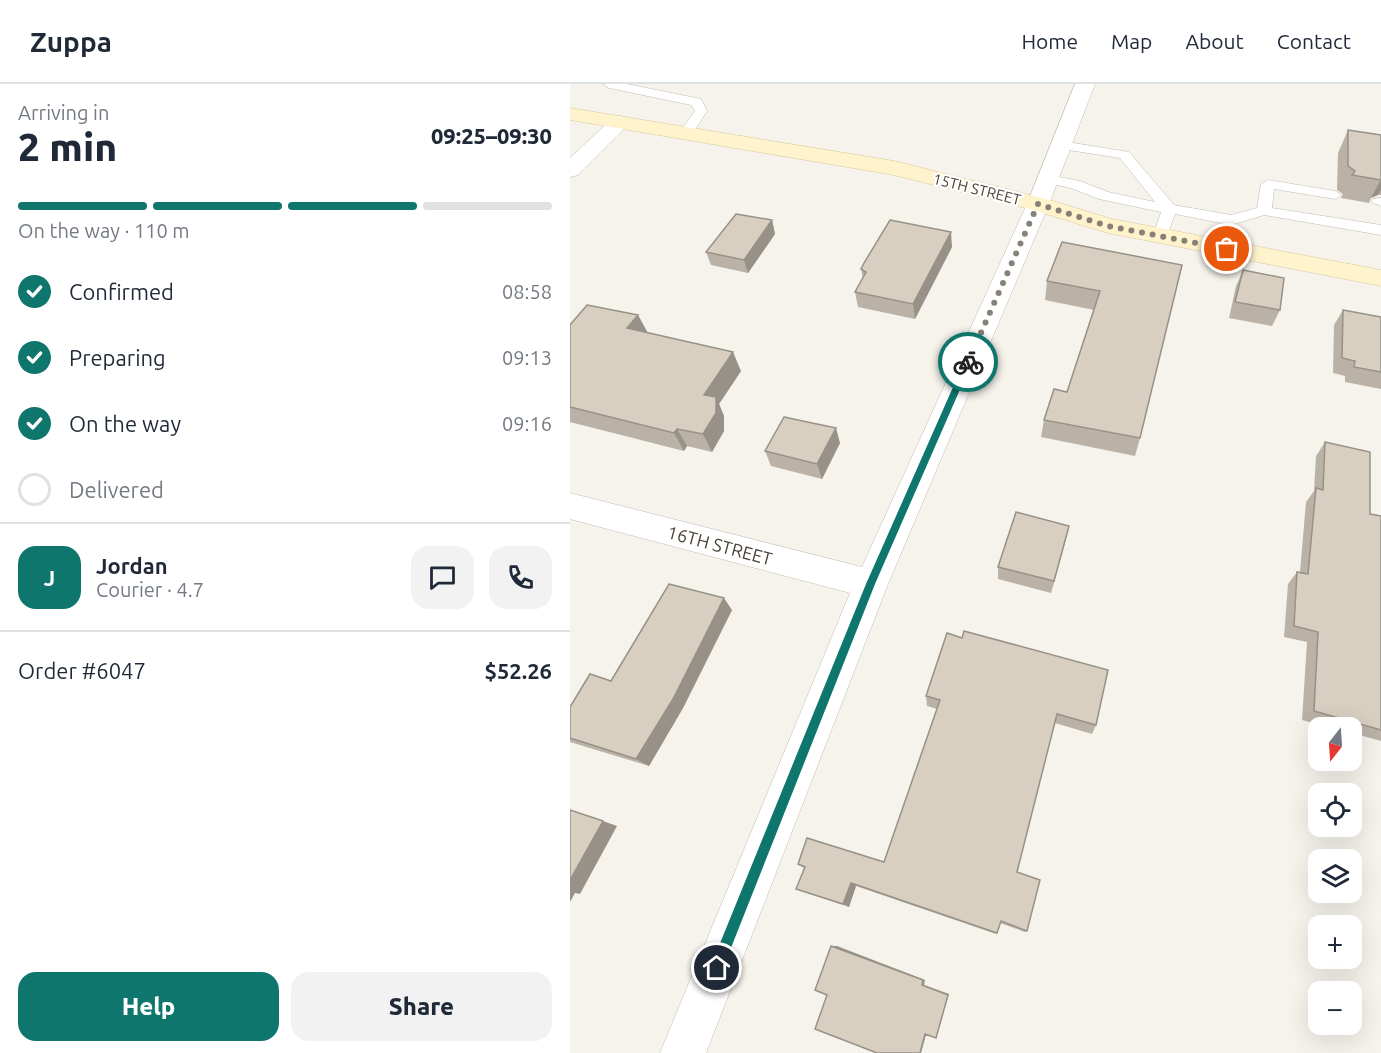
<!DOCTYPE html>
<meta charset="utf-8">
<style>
body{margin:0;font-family:Ubuntu,sans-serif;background:#f2f2f3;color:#1f2937;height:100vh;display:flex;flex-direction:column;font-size:22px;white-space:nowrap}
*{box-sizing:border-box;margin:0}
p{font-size:20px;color:#747a83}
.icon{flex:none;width:33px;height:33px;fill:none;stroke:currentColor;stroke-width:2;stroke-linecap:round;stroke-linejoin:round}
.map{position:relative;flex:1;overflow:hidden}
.drawer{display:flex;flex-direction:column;background:#fff;width:570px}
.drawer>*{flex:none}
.needle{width:39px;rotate:197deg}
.fabs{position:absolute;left:738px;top:633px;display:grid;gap:12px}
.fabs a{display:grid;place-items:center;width:54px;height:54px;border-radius:12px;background:#fff;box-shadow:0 6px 24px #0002;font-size:30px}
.pin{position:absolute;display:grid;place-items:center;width:51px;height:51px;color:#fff;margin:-26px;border:3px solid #fff;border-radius:50%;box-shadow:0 2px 6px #0007}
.courier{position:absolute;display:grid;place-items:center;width:60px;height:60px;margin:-30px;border:4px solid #0f766e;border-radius:50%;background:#fff;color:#222;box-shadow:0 2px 8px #0007}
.head em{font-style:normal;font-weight:800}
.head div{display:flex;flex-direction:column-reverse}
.head{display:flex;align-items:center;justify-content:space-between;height:102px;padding:0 18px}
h1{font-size:39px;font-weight:800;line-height:45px}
.bar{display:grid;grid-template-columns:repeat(4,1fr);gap:9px 6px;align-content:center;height:72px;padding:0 18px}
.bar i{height:8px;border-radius:4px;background:#e0e1e3}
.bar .on{background:#0f766e}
.bar p{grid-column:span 4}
.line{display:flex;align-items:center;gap:15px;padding:0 18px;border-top:2px solid #e0e1e3}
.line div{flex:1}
.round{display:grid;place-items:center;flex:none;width:63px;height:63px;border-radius:18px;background:#f2f2f3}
ol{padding:0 18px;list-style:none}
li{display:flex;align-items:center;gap:18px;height:66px}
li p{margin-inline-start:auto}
li .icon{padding:6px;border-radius:50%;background:#0f766e;color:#fff;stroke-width:4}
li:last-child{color:#747a83}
li i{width:33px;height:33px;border:3px solid #e0e1e3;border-radius:50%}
.cta{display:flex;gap:12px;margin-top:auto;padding:12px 18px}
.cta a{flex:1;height:69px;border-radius:18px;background:#0f766e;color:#fff;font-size:24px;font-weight:800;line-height:69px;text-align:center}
.cta a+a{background:#f2f2f3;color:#1f2937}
header{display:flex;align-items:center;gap:36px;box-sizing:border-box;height:84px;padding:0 30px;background:#fff;border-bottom:2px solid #e0e1e3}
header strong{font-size:28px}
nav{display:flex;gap:33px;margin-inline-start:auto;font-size:21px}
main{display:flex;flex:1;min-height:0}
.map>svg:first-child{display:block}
</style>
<header>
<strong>Zuppa</strong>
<nav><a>Home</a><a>Map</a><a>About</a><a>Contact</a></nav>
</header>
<main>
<section class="drawer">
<div class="head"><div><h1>2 min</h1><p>Arriving in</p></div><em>09:25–09:30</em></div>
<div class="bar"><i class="on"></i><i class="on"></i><i class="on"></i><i></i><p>On the way · 110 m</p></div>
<ol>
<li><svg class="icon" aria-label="check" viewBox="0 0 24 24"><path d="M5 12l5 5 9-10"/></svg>Confirmed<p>08:58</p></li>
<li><svg class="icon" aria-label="check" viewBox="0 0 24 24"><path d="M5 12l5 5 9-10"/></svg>Preparing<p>09:13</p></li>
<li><svg class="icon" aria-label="check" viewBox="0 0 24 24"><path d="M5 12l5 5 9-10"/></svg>On the way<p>09:16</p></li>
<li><i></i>Delivered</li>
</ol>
<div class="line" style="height:108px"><b class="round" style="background:#0f766e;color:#fff">J</b><div><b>Jordan</b><p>Courier · 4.7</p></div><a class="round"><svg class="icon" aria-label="chat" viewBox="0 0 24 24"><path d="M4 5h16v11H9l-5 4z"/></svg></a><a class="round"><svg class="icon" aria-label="phone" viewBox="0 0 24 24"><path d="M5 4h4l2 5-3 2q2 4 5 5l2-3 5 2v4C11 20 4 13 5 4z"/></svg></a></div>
<div class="line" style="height:78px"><div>Order #6047</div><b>$52.26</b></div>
<div class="cta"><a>Help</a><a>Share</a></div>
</section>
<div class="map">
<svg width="811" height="969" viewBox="0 0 811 969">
<rect width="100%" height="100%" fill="#f6f3ec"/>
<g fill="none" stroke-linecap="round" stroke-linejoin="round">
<g stroke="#c2bbae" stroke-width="1">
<path id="service" d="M33,0H57L131,15L137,27L121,52H111L109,49L125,27L121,21L39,4Z
M491,57L559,68L604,121L661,131L687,124L691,100L698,96L765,107L772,111L765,115L704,105L702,124L811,141V151L694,131L661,141L605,130L596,155H586L583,152L591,128L529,115L501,104L473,98V92L478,91L510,97L538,108L585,118L550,74L486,64L484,61Z
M811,114V122L801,118L803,115Z"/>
</g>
<g stroke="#c2bbae" stroke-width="1">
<path id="minor" d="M50,32L57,34L60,38L57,42L8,91L0,93V74L43,34Z
M468,113L476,115L479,120L318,500L136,969H90L280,509L0,435V409L292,483L457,120L460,115Z"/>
</g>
<g stroke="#c2bbae" stroke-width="1">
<path id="tertiary" d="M505,0H525L479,120L476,125H460L457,120Z"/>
</g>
<g stroke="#d6c79b" stroke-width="1">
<path id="secondary" d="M0,24L324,77L476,115L542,135L811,186V202L538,149L460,125L324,91L0,36Z"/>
</g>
<use href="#service" fill="#fff" fill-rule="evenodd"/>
<use href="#minor" fill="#fff" fill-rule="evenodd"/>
<use href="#tertiary" fill="#fff" fill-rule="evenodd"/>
<use href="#secondary" fill="#fff3cd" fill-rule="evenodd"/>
</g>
<path fill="#bab2a6" d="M778,46L811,51V111H808L801,114L799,119L771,114L773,110L767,106L768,69Z
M202,136L205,150L178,189L141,181L136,168Z
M382,163L345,235L288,223L285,208L293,194L291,185Z
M612,181L570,354L565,372L471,353L474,336L497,308L524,226L475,216L477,197Z
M673,186L710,226L702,242L659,234L666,202Z
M773,226L811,233V305L775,298V292L763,289L764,241Z
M68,231L78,249L171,287L149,320L154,332V347L142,368L117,362L114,367L0,338V241Z
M755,358L800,430L811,432V657L782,649V644H760L732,636L737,558L714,553L718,500L727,488H730L736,418L744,407L746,372Z
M270,359L252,395L201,382L195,367Z
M496,455L481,509L428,495V483Z
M162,526L113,624L79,682L0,658V623Z
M377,549L526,641L522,650L485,639L447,788L457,847L455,848L430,839L426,850L286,802L279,823L226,805L234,784L228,780L314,778L367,625L357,622L356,612Z"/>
<path fill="#979187" d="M811,95V106L808,111L801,114Z
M202,136L205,150L178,189L174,176Z
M381,148L382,163L345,235L343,220Z
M68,231L78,250L57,244Z
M163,268L171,287L149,320L154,332V347L142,368L133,350L134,311Z
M266,344L270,359L252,395L247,380Z
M107,345L117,362L114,367L104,349Z
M499,442L496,455L481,509L484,497Z
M154,514L162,526L113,624L79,682L66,675Z
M33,737L47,742L10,810L5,809L0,818V796Z
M281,799L286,802L279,823L273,820Z
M261,862H267L355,896L354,901L379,910L366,954L352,901Z
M357,947L351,969H350L355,950Z"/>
<path fill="#d8cfc1" stroke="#979187" stroke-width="1.5" d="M778,46L811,51V96L782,91L785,87L778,82Z
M166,130L202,136L174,176L136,168Z
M320,136L381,148L343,220L285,208L296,188L291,185L294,179Z
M492,158L612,181L570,354L474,336L484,305L497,308L530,207L477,197Z
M673,186L714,194L710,226L665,218Z
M17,221L68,231L57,244L163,268L134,311L146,313V329L133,350L107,345L104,349L0,323V241Z
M773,226L811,233V288L784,283L785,277L772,274Z
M214,333L266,344L247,380L195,367Z
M755,358L800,368V430L811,432V646L744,627L748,548L724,542L727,488L738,490L746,404L753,406Z
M446,428L499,442L484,497L428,483Z
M99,500L154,514L103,615L66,675L0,654V623L20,590L41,597Z
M394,547L538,586L526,641L487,630L447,788L470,796L457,847L431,837L427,849L281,799L273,820L226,805L235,783L228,780L237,754L314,778L370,616L356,612L377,549L392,554Z
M0,726L33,737L0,796Z
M261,862L353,896L352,901L378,911L366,954L355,950L350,969H307L245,945L257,911L245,906Z"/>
<path fill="#0f766e" d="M395,276L402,278L305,500L153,884L147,890L140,884L296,500Z"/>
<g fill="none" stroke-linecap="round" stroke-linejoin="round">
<path stroke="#878178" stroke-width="6" stroke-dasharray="0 10.8" d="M398,278L468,120L538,142L657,165"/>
</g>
<g text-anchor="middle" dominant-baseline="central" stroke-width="4.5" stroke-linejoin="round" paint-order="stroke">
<g font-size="15" fill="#4b4439" stroke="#fff">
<text transform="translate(407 105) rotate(14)">15TH STREET</text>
</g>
<g font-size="18" fill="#4b4439" stroke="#fff">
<text transform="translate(150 461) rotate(15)">16TH STREET</text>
</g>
</g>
</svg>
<div class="fabs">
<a><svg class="needle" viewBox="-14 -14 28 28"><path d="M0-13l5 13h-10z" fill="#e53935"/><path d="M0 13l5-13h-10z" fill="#747a83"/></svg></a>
<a><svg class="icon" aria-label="locate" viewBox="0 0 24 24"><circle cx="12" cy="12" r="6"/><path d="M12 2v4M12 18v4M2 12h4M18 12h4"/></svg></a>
<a><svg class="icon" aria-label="layers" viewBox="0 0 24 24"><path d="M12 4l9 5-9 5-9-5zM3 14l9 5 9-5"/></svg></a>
<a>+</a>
<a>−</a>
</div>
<div class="pin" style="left:657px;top:165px;background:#ea580c"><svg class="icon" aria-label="bag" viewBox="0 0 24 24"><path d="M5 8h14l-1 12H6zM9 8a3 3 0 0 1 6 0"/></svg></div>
<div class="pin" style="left:147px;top:884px;background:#1f2937"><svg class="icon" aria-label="home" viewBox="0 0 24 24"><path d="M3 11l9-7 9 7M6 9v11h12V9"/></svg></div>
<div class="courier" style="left:398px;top:278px"><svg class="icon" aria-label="bike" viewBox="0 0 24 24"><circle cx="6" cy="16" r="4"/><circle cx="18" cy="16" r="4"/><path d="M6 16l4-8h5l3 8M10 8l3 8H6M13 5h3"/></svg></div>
</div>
</main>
